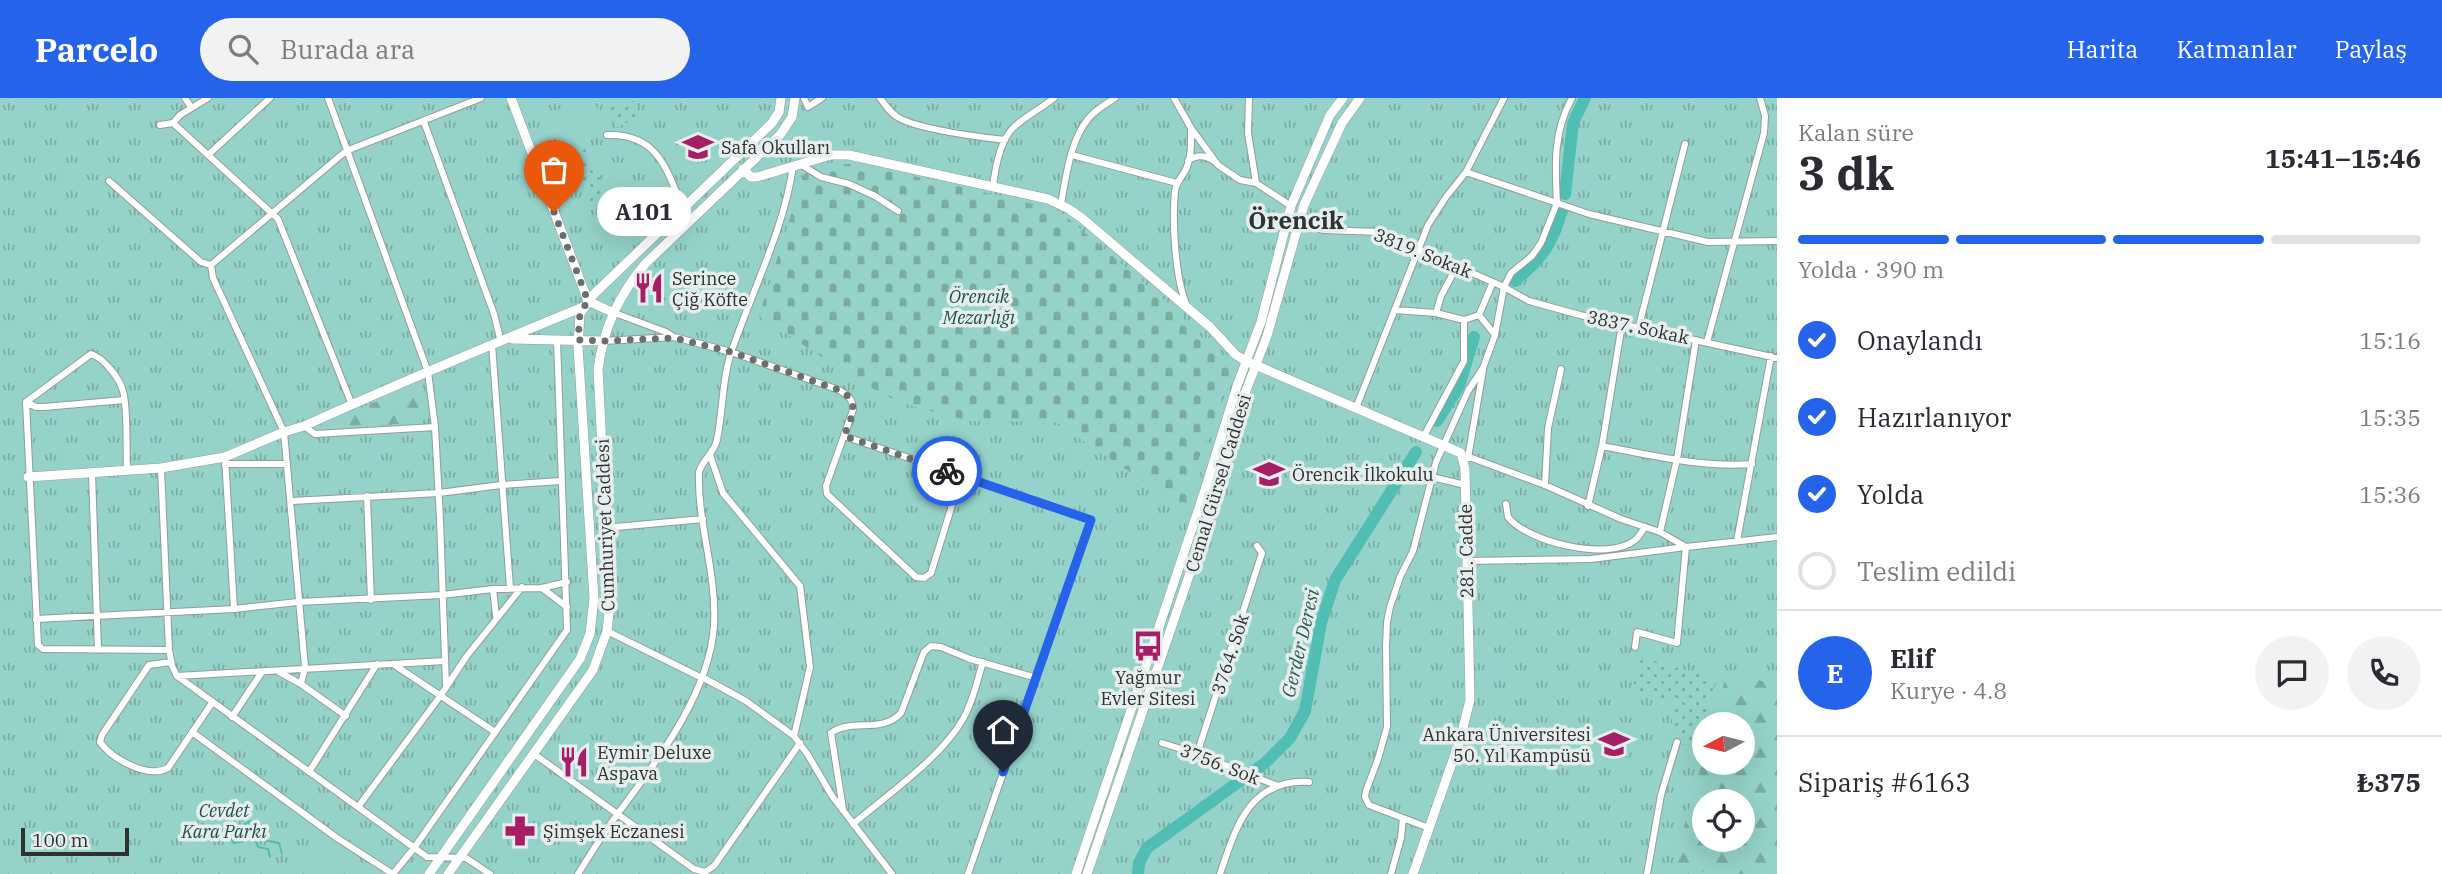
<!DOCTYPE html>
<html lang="tr">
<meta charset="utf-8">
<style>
body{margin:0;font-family:"IBM Plex Serif",serif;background:#f2f2f3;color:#2b2b33;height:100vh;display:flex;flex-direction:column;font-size:26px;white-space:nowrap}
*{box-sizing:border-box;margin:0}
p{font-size:23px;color:#7c7c81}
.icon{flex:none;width:38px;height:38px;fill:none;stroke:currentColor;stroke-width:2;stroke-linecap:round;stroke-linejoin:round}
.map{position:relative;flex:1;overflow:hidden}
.panel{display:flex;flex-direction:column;background:#fff;width:665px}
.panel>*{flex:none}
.needle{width:46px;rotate:263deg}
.buttons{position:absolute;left:1692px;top:614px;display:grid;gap:14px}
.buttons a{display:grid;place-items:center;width:63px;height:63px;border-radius:50%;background:#fff;box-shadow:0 7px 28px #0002;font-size:35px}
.scale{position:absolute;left:21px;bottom:18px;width:108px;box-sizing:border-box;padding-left:7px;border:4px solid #2e3130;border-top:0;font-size:19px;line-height:24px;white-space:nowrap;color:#2e3130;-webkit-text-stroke:5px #e6eeed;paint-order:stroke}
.pin{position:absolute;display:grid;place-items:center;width:60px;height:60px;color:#fff;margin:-72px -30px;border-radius:50% 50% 50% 0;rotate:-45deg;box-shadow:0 0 7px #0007}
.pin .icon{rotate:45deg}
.courier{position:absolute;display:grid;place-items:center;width:70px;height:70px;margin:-35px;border:5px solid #2563eb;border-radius:50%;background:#fff;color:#222;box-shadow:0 2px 9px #0007}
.bubble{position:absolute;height:49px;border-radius:24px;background:#fff;box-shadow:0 7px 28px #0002;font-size:23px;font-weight:800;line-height:49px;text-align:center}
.summary em{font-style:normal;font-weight:800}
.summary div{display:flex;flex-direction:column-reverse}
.summary{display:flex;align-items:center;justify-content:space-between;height:119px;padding:0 21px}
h1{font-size:46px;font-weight:800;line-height:52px}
.bar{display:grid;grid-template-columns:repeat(4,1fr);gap:10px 7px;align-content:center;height:84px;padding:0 21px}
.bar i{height:9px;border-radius:5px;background:#e1e1e2}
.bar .active{background:#2563eb}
.bar p{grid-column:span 4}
.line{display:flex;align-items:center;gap:18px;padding:0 21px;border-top:2px solid #e1e1e2}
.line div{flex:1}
.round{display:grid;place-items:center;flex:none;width:74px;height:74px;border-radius:37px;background:#f2f2f3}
ol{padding:0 21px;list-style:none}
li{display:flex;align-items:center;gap:21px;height:77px}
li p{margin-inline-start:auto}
li .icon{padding:7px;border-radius:50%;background:#2563eb;color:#fff;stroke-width:4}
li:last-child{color:#7c7c81}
li i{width:38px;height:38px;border:4px solid #e1e1e2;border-radius:50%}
header{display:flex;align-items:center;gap:42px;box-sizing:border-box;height:98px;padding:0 35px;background:#2563eb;color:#fff}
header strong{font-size:33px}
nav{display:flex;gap:38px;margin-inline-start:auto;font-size:24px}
.search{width:490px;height:63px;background:#f2f2f3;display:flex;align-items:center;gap:18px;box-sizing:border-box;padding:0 24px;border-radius:38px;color:#7c7c81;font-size:26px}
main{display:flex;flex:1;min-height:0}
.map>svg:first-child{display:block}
</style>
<header>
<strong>Parcelo</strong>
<div class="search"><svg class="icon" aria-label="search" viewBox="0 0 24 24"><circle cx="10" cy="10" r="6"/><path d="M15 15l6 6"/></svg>Burada ara</div>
<nav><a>Harita</a><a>Katmanlar</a><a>Paylaş</a></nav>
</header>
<main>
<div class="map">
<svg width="1777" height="776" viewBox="0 0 1777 776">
<defs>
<pattern id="grass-tufts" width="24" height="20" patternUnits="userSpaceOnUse" patternTransform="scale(1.75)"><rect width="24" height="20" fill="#95d3ca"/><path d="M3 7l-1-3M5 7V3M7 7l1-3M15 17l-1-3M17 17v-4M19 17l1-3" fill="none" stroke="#7aaca4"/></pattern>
<pattern id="forest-firs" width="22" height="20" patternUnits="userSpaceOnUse" patternTransform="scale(1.75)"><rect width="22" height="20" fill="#95d3ca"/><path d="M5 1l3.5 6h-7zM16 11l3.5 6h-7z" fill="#7aaca4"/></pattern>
<pattern id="cemetery-stones" width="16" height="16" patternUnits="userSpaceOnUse" patternTransform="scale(1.75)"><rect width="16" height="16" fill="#95d3ca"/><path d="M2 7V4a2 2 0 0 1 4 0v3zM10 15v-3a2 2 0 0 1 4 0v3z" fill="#7aaca4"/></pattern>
<pattern id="garden-dots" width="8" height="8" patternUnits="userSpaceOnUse" patternTransform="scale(1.75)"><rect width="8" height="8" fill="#95d3ca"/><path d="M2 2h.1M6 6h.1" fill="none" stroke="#7aaca4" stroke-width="1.8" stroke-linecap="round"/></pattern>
</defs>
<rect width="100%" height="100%" fill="#d9e1e0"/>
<path fill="url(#grass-tufts)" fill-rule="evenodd" d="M0,0H1777V776H0ZM1704,626H1743V665H1704ZM1704,704H1743V742H1704Z"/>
<path fill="url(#forest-firs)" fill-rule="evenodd" d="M409,290L419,303L417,325L312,330Z
M1727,574L1777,587V776H1711L1674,765L1704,656V665H1743V626H1713ZM1704,704H1743V742H1704Z"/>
<path fill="url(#cemetery-stones)" d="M849,66L929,81L1058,112L1176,212L1234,275L1189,384L1196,395L1187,412L1055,324L967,323L899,304L860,284L759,218L804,76L823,67Z"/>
<path fill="url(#garden-dots)" d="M629,0H631L637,12L634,21L616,30L607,11Z
M586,51L611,103L594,111L569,59Z
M1641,559L1716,581L1696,650L1681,646L1680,635L1672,627V605L1632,592Z"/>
<path fill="#95d3ca" d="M581,0H593L598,12L590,16L592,18L599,15L608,33L564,54L547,17Z
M319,737L341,762L324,776L302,752Z"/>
<path fill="#50beb2" d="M250,722L256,724L257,732L242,745L233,746L230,740L221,742L216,739L222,727H227L233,733Z"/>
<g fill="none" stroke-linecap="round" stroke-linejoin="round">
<path stroke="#50beb2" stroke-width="2" d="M254,736L258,749L268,751L270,759
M257,741L279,745L282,756"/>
<path stroke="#50beb2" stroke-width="12" d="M1565,96L1573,25L1585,0
M1515,183C1542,160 1553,146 1562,111
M1437,323L1459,288L1474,239
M1138,776L1139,765L1147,750L1265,665L1290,640L1305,613L1321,525L1335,482L1416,354"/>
<g stroke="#949b9a" stroke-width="8">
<path id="street" d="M185,0L191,9
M328,0L428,274L435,329L440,422L446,587
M804,0L808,9L822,0
M880,0C886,8 890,15 899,20C921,32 979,39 1005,42
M1174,0L1191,30L1218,67L1240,82L1256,85L1291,108
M1249,0L1248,35L1256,85
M424,24L494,216L501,244
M173,25L180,17L208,0
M160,27L173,25L278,121L352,307
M607,37C658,35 667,72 683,111
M208,57L270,0
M1072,57L1177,85
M1188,63C1197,56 1206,57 1215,64
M800,66L821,79L849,86L875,98L898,113
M1466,74L1557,105C1555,68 1553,34 1572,0
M109,83L201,164L211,167
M993,89C995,71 1000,43 1013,30C1024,19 1042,10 1054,0
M1061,106C1066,79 1070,43 1088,21C1095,12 1106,6 1115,0
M1299,126L1325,132L1379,134L1504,189L1529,203L1580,217L1777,260
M211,167L213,180L284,334L305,569L301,586
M211,167L346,53L481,0
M1187,208C1175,181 1172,123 1175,93C1176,85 1181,80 1185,73C1192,60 1191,44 1191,30
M1395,212L1436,215L1464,222L1479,217L1495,237
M612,214L666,234L674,239
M1436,215L1441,198L1457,168
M1479,217L1493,184
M1639,228L1685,46
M603,243L674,239L731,254L839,292C848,297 853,301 853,312L826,388L827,396L916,479L924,480L931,475L961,378
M1707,244L1764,35L1765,18L1760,0
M492,246L510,490
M26,304L36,309H44L124,302
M1356,310L1428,127L1446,99L1466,74L1504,0
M304,328L315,336L435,329
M844,338L1091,422L968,776
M1424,338L1464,263V222
M1602,348C1651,357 1702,370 1752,366
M710,357L723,395L800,488L810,569L794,638
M225,359L234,511
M1463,360H1472L1545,387L1621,421L1660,434L1686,449L1777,439
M1468,360L1483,272
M225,366H286
M161,370L169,552L172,568L177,578L427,759L466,760L490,776
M127,372C126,353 128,310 123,293C120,281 104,260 91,256L26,304L38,547L43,551L169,552
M92,375L98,551
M1432,379L1465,387
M1545,387L1548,330L1561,271
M367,398L371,502
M292,403L439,395L501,387L561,383
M1506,406L1508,419C1527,444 1609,464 1635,442C1639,439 1642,433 1645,429
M1588,408L1602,348L1622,226
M605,430L703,421
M1660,434L1677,361L1696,242
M1737,443L1771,258
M1466,463L1591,461L1686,449L1677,545L1637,534L1635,549
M542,490L567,509
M493,491L496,518
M36,521L234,511L298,504L442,497L493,491L542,490L567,484
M607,533L702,580
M171,564L149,567L102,637L100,644C112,661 148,681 168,670L212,605
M393,566L495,634
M279,574L301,586L346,618
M177,578L445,563
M702,579L746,603L794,638L808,657L832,698L892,776
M232,619L262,574
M192,634L337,740L393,776L414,750L567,532L557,241
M1162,645L1197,656L1278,688
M534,656L694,771L705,774L714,768L800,645
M1197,656L1262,455L1257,448
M309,674L377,566
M358,709L441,597L466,559L522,489
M843,711L831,635C851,620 882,636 901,615L924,554L931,548L941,549L970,561L1037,580
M853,726C887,697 941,660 963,621C973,604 977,583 983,564
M1429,730L1369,707L1365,699L1366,693L1378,661L1387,629L1386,548L1387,524L1390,509L1400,479L1413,453L1436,364L1468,293L1483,270L1495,237L1504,189L1511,175L1532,158L1541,145L1557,105L1589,116L1708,144L1777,143
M578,776C591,755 604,734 619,714C658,662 710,594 714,527C717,475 697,424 699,374C703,361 714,355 717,342C723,313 722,280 732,252C752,194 785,128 793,68
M1220,776C1236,729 1249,681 1309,684
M1391,776L1401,740L1403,720
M1647,776L1661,697L1677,644"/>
</g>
<g stroke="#949b9a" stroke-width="10">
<path id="secondary" d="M511,0L588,203L612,214
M743,71L751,79H757L831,57H849L1048,101L1069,111L1083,121L1210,229L1236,257L1246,263L1461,355L1465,371L1470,602L1460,642L1413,776
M512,241L603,243
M28,379L161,370L225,359L284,334L304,328C397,286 490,247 583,209
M429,776L580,561L590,536L594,500L578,248L580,216L593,197L772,25L779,14L781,0
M448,776L593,572L607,533L610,506L598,271C604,229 618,198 646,165L780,37L792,19L795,0
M1076,776L1204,395L1237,288L1261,224L1291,108L1330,17L1343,0
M1087,776L1219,390L1244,298L1267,238L1304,107L1342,25L1360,0"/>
</g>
<use href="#street" stroke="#fff" stroke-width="6"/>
<use href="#secondary" stroke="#fff" stroke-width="9"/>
</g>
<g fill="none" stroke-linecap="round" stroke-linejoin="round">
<path stroke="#6a6f6e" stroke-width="7" stroke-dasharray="0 12.6" d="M554,114L588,203L580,215L578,242L603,243L674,240L731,254L839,292C862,304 851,319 844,338L947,373"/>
<path stroke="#2563eb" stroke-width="9" d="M947,373L1091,422L1003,674"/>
</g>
<defs>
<g id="school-bare" transform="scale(2.415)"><path d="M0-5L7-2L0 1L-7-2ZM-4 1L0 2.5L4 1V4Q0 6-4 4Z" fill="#a61e66" stroke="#e6eeed" stroke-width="2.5" paint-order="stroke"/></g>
<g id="restaurant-bare" transform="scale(2.415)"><path d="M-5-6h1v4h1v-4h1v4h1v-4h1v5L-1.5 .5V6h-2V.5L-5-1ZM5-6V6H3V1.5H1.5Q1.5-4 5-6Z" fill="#a61e66" stroke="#e6eeed" stroke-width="2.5" paint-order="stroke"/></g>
<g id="bus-bare" transform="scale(2.415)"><path d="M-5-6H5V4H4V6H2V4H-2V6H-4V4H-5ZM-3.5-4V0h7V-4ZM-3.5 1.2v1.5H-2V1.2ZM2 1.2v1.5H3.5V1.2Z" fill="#a61e66" stroke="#e6eeed" stroke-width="2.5" paint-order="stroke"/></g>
<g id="university-bare" transform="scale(2.415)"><path d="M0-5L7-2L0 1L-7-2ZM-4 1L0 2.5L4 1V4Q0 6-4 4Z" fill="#a61e66" stroke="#e6eeed" stroke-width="2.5" paint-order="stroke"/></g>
<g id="pharmacy-bare" transform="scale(2.415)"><path d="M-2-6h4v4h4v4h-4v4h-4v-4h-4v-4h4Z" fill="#a61e66" stroke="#e6eeed" stroke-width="2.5" paint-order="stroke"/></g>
</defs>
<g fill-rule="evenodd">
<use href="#school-bare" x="698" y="49"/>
<use href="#restaurant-bare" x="649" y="190"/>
<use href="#school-bare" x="1269" y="376"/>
<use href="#bus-bare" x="1148" y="548"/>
<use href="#university-bare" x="1614" y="646"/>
<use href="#restaurant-bare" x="574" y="664"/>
<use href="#pharmacy-bare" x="520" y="733"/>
</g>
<g text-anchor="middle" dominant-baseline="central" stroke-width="7" stroke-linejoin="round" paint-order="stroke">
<g font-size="18" fill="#2e3130" stroke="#e6eeed" text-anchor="start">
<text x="721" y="49">Safa Okulları</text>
<text x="672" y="180">Serince<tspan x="672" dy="21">Çiğ Köfte</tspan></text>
<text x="1292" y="376">Örencik İlkokulu</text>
<text x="1148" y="579" text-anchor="middle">Yağmur<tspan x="1148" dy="21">Evler Sitesi</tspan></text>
<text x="1591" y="636" text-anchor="end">Ankara Üniversitesi<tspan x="1591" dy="21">50. Yıl Kampüsü</tspan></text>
<text x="597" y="654">Eymir Deluxe<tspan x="597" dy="21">Aspava</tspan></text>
<text x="543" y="733">Şimşek Eczanesi</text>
</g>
<g font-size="18" fill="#2e3130" stroke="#e6eeed">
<text transform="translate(1423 155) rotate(22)">3819. Sokak</text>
<text transform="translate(1638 229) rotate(12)">3837. Sokak</text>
<text transform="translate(1218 385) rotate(-73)">Cemal Gürsel Caddesi</text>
<text transform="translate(605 427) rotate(-92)">Cumhuriyet Caddesi</text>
<text transform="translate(1466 453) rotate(-91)">281. Cadde</text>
<text transform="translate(1230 556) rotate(-72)">3764. Sok</text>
<text transform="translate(1220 666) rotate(21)">3756. Sok</text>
</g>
<g font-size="18" font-style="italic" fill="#20504a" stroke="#e6eeed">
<text x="979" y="198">Örencik<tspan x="979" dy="21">Mezarlığı</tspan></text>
<text x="224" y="712">Cevdet<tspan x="224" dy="21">Kara Parkı</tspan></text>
</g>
<g font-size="19" font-style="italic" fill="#2e5d57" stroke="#e6eeed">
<text transform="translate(1300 545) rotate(-77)">Gerder Deresi</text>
</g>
<g font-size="24" font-weight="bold" fill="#2e3433" stroke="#e6eeed">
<text x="1296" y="122">Örencik</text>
</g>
</g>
</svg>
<div class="buttons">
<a><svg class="needle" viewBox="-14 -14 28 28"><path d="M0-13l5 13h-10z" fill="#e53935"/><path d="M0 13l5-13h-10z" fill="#7c7c81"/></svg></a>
<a><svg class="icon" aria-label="locate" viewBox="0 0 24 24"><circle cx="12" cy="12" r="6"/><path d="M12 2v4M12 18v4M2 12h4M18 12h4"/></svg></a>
</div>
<div class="scale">100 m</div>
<div class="pin" style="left:554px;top:114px;background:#ea580c"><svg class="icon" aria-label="bag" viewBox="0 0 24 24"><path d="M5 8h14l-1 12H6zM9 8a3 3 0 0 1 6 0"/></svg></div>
<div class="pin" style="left:1003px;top:674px;background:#1f2937"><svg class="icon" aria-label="home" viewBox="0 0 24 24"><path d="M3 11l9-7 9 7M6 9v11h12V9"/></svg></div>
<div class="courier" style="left:947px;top:373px"><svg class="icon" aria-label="bike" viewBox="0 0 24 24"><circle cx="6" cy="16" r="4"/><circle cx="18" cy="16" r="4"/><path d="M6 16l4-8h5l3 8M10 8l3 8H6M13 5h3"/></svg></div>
<div class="bubble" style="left:597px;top:89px;width:94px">A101</div>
</div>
<section class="panel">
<div class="summary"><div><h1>3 dk</h1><p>Kalan süre</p></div><em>15:41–15:46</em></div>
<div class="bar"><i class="active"></i><i class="active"></i><i class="active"></i><i></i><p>Yolda · 390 m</p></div>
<ol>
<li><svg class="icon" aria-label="check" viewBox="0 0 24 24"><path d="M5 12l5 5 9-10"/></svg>Onaylandı<p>15:16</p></li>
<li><svg class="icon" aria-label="check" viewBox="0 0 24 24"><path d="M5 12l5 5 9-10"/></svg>Hazırlanıyor<p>15:35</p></li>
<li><svg class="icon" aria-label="check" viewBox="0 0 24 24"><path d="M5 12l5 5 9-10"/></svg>Yolda<p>15:36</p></li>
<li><i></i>Teslim edildi</li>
</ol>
<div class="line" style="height:126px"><b class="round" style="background:#2563eb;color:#fff">E</b><div><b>Elif</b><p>Kurye · 4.8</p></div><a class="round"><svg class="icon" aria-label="chat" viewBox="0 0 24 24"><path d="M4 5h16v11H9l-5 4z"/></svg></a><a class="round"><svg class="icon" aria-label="phone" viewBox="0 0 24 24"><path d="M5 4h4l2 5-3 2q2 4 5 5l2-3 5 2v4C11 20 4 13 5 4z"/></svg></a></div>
<div class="line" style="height:91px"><div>Sipariş #6163</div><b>₺375</b></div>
</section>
</main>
